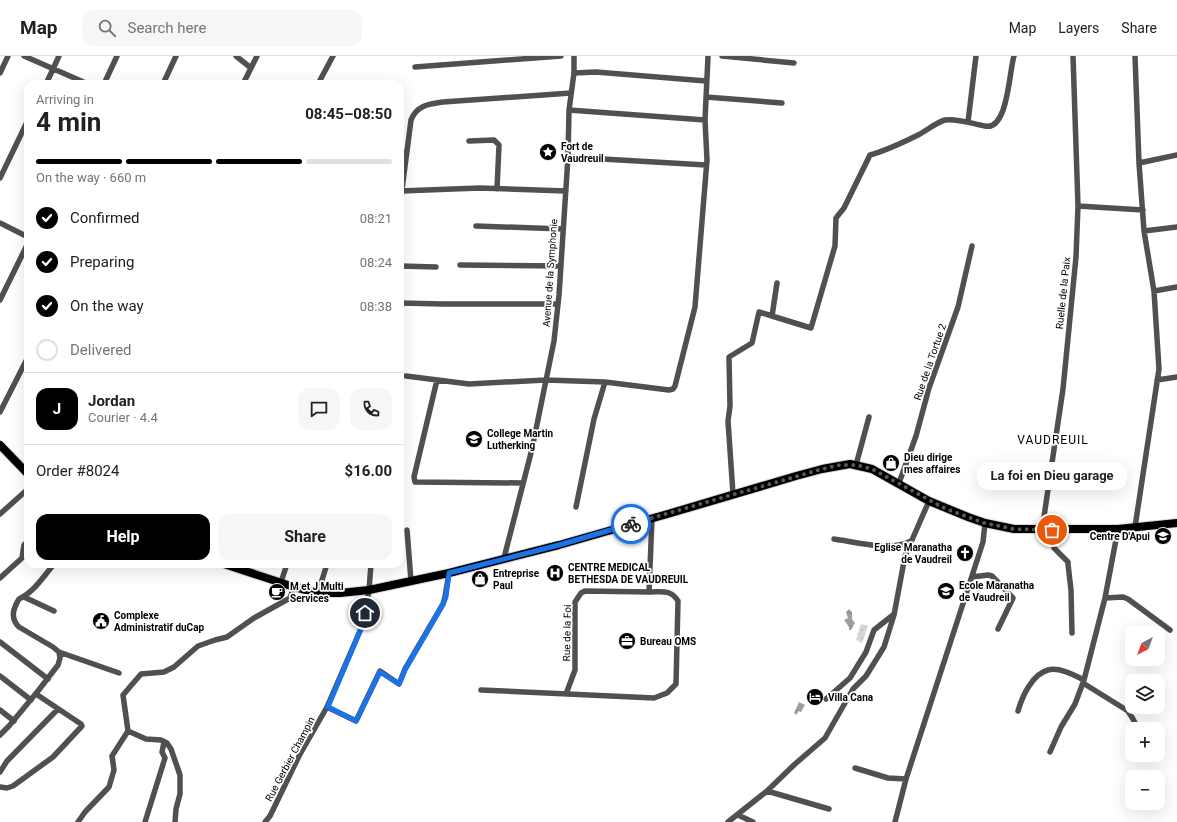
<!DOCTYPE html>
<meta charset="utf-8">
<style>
body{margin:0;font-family:Roboto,sans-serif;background:#f6f6f6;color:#202124;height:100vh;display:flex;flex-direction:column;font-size:15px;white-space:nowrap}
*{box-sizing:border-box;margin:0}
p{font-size:13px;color:#757577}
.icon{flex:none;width:22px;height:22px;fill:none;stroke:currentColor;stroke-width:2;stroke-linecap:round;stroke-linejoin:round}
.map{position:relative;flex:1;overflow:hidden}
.details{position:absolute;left:24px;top:24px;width:380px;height:488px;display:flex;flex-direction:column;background:#fff;border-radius:12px;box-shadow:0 4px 16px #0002}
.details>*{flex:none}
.needle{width:26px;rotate:221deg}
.tools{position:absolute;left:1125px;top:570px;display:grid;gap:8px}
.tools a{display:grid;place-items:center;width:40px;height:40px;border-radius:8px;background:#fff;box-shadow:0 4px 16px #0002;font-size:20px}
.pin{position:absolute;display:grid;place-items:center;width:34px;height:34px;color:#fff;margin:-17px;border:2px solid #fff;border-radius:50%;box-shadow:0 1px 4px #0007}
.courier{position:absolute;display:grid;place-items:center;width:40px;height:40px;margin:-20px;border:3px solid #1a73e8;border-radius:50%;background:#fff;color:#222;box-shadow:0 1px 5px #0007}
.bubble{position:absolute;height:28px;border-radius:12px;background:#fff;box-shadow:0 4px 16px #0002;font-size:13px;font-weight:700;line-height:28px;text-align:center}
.overview em{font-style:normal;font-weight:700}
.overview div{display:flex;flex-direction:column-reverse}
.overview{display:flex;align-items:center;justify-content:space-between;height:68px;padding:0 12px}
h1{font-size:26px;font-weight:700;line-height:30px}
.bar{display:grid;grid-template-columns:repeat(4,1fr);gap:6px 4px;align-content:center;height:48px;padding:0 12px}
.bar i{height:5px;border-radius:3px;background:#e0e0e0}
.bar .selected{background:#000}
.bar p{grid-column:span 4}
.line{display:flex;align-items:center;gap:10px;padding:0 12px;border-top:1px solid #e0e0e0}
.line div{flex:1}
.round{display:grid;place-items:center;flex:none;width:42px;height:42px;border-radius:12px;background:#f6f6f6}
ol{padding:0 12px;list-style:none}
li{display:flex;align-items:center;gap:12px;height:44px}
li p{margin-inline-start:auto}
li .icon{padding:4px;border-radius:50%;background:#000;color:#fff;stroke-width:4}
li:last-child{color:#757577}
li i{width:22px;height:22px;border:2px solid #e0e0e0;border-radius:50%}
.action{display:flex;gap:8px;margin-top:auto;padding:8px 12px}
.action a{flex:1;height:46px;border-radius:12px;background:#000;color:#fff;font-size:16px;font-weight:700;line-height:46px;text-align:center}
.action a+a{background:#f6f6f6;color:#202124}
header{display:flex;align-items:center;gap:24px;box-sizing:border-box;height:56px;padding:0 20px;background:#fff;border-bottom:1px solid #e0e0e0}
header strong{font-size:19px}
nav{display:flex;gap:22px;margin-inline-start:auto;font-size:14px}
.search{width:280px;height:36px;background:#f6f6f6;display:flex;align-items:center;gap:10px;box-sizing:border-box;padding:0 14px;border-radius:12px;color:#757577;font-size:15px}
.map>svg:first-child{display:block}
</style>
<header>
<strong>Map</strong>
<div class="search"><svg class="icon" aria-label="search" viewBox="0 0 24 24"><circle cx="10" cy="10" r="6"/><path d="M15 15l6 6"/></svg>Search here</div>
<nav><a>Map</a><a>Layers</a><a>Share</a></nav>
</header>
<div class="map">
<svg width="1177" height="766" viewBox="0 0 1177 766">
<defs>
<pattern id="park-dots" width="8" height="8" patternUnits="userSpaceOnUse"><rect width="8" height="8" fill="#d7d7d7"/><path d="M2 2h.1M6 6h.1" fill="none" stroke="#b7b7b7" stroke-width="1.8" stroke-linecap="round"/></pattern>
<pattern id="water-ripples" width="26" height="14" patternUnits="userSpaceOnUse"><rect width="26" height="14" fill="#9e9e9e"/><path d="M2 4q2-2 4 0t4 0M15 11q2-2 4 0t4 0" fill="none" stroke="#868686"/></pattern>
</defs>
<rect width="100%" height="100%" fill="#fff"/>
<path fill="url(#park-dots)" d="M861,568L868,570L862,587L856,584Z"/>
<path fill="url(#water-ripples)" d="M849,553L852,556V563L855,567L851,574H849V571L844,564L848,562L846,556Z
M799,646L805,649L801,656L798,655L797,659L794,657Z"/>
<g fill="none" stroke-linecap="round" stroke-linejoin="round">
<g stroke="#dbdbdb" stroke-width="10">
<path id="primary" d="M0,389L28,418
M224,508L294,531L318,537H340L369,534L449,517L559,489L671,457L796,420L822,413L850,408L872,413L929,445L968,461L985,467L1014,473H1118L1177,467"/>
</g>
<path stroke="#505050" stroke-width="5.5" d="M24,0L88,28
M236,0L251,12
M722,0L794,7
M1135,0L1139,107L1144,175L1154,235L1159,313L1135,471
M415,11L561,0
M0,17L8,0
M574,17L596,16L706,25
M46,28L59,0
M104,28L117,0
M163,28L176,0
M243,28L257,0
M318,28L333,0
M706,41L782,47
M569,54L705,64
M968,66L976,0
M469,85L494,84L499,89L497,133
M400,96L406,97
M568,101L706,109
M1139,107L1177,99
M0,122L28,64
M400,135L480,132L566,135
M400,149L411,64C417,49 429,48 443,46L571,37
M1078,150L1143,154
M0,167L28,181
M476,170L563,173
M1144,175L1177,171
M460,209L561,210
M400,210L436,211
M1154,235L1177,231
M0,244L28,187
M400,247L443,248H558
M772,260L811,272L835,190L836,162L844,152L870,99C888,94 902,87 918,79C926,75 937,66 945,64C957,62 973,68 985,70C1008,75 1009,16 1014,0
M406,320L469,328L546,324L605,326L669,334L673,333L675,330L695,251L707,104L705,64L708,0
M437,324L414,421L415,426L523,427
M1157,324L1177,321
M0,356L28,301
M856,409L869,361
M899,427L916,380L929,332L958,251L972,190
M733,438L728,365L730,350L729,301L752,287L759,256L772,260L777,227
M576,451L594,363L605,326
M0,458L28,433
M407,474L411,525
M1042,474L1063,333L1076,201L1078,150L1073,0
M1052,474L1054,492L1068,506V508L1071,534L1072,577
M834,483C856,486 891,496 911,485
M504,502L532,393L554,285L559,239L568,101L569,54L574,17V0
M972,521L988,519L992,520L1013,542L998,573
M0,522L22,502L24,489L28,485
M281,526L287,508
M318,537L327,508
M24,541L54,555
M1105,542L1123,541L1128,543L1170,574
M0,586L48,623
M59,596L119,617
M0,620L31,644
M1083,627L1128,655L1133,663L1138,673
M481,634L654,642L667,637L676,628L678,545C671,533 662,536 649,536L652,462
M566,638L575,614V546L581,537L585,535L649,536
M826,643L850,622L866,596L874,574L893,559
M327,651L356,665L380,615L399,628L405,613L443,548L445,541L449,517
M0,654L14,665
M1018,655C1022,641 1032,618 1048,614C1059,611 1074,619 1084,624
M128,675L146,683L161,684L167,687L171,693L180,719V738L176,753L175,766
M0,679L9,670L38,635L58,609L60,602L59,596L53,591L19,571C10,562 13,553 19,543C34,536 44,520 54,508
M1050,696L1061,671L1075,648L1084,624L1105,542L1118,473
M855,712L888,722L906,723
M0,716L7,705L58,653
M0,731L7,732L13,730L53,701L82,670L81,668L36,638
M767,735L829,753
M738,759L753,766
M78,766L85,756L109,731L114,714L112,700L128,675L123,639L141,618L164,616L174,611L198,590L215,584L227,581L254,562L290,542L294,531
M145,766L165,702L162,696L164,686
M265,766L270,760L299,700L327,651L363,568L369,534L371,508
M728,766L767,735L795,708L825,682L853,633L866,620L884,591L894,559L905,500L929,445
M895,766L906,723L983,486L985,467"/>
<use href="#primary" stroke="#000" stroke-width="8"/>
</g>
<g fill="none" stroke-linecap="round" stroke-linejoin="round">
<path stroke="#595959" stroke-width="4" stroke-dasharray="0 7.2" d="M631,468L822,413L840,409H856L872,413L944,452L984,467L1014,473L1052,474"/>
<path stroke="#1a73e8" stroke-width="5" d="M365,557L363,568L328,651L356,665L380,616L399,628L405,614L443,548L446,541L449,517L559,489L631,468"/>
</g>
<defs>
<g id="sight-disc" transform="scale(0.9)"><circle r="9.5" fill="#000" stroke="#fff"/><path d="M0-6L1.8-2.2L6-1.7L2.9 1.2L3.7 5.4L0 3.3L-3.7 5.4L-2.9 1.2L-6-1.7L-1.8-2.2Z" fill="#fff"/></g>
<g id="school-disc" transform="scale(0.9)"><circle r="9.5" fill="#000" stroke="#fff"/><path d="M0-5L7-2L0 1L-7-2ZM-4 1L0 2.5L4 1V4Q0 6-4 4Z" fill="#fff"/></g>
<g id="shop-disc" transform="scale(0.9)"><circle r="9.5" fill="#000" stroke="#fff"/><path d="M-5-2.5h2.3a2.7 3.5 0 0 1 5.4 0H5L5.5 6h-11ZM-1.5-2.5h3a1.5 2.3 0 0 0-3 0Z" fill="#fff"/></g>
<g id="church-disc" transform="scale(0.9)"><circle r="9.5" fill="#000" stroke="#fff"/><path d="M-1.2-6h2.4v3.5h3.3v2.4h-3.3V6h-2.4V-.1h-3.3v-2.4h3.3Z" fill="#fff"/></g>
<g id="hospital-disc" transform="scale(0.9)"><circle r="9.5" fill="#000" stroke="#fff"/><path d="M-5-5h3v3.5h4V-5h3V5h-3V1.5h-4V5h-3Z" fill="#fff"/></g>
<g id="cafe-disc" transform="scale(0.9)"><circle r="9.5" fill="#000" stroke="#fff"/><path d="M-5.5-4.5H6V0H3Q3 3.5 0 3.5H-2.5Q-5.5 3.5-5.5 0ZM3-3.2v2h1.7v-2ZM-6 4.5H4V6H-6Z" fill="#fff"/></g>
<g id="civic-disc" transform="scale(0.9)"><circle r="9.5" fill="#000" stroke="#fff"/><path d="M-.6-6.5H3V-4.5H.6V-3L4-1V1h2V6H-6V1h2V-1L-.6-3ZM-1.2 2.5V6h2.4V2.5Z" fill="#fff"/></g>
<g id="office-disc" transform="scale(0.9)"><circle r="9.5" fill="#000" stroke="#fff"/><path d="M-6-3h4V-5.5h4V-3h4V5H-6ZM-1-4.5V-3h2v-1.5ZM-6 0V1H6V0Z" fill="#fff"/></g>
<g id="hotel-disc" transform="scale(0.9)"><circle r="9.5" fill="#000" stroke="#fff"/><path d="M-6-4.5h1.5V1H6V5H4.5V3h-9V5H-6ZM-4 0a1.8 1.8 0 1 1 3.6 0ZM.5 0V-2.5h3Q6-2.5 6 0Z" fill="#fff"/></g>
</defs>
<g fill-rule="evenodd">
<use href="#sight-disc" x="548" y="96"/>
<use href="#school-disc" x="474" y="383"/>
<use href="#shop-disc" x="891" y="407"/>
<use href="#school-disc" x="1163" y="480"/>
<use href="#church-disc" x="965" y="497"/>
<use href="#hospital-disc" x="555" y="517"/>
<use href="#shop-disc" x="480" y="523"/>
<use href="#school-disc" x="946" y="535"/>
<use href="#cafe-disc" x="277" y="536"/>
<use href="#civic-disc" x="101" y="565"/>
<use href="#office-disc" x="627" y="585"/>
<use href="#hotel-disc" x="815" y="641"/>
</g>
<g text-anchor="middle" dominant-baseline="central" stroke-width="3.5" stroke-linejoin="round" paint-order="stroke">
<g font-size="10" font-weight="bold" fill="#000" stroke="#fff" text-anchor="start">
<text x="561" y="90">Fort de<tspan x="561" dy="12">Vaudreuil</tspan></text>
<text x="487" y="377">College Martin<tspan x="487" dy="12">Lutherking</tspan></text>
<text x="904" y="401">Dieu dirige<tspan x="904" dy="12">mes affaires</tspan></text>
<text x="1150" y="480" text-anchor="end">Centre D'Apui</text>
<text x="952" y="491" text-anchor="end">Eglise Maranatha<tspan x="952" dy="12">de Vaudreil</tspan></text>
<text x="568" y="511">CENTRE MEDICAL<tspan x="568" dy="12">BETHESDA DE VAUDREUIL</tspan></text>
<text x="493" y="517">Entreprise<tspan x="493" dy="12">Paul</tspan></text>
<text x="959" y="529">Ecole Maranatha<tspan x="959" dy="12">de Vaudreil</tspan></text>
<text x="290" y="530">M et J Multi<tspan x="290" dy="12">Services</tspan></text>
<text x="114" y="559">Complexe<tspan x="114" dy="12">Administratif duCap</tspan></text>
<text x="640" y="585">Bureau OMS</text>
<text x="828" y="641">Villa Cana</text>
</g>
<g font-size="10" fill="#000" stroke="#fff">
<text transform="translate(550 217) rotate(-86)">Avenue de la Symphonie</text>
<text transform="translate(1063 237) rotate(-84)">Ruelle de la Paix</text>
<text transform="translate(930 306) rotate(-71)">Rue de la Tortue 2</text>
<text transform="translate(567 577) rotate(-89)">Rue de la Foi</text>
<text transform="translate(290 703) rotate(-62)">Rue Gerbier Champin</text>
</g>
<g font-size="12" letter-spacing="1" fill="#000" stroke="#fff">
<text x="1053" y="384">VAUDREUIL</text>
</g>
</g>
</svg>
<div class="tools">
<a><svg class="needle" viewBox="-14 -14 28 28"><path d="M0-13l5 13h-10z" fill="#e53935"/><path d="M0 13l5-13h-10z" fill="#757577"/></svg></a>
<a><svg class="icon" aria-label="layers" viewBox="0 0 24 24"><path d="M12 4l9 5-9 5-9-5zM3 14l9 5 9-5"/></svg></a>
<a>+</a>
<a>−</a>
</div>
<div class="pin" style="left:1052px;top:474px;background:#ea580c"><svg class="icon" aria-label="bag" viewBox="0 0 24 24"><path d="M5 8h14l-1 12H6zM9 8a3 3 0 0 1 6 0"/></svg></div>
<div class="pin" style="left:365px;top:557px;background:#1f2937"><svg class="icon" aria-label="home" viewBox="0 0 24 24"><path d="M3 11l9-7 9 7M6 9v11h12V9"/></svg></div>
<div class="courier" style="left:631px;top:468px"><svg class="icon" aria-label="bike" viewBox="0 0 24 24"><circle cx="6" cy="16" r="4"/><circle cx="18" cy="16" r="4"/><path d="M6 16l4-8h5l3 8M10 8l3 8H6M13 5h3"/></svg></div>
<div class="bubble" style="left:977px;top:406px;width:150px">La foi en Dieu garage</div>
<section class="details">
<div class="overview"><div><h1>4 min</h1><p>Arriving in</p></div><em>08:45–08:50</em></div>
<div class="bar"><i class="selected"></i><i class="selected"></i><i class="selected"></i><i></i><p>On the way · 660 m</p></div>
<ol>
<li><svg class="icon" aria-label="check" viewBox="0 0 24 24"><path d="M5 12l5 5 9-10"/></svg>Confirmed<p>08:21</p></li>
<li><svg class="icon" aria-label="check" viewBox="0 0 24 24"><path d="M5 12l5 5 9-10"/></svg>Preparing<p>08:24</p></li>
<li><svg class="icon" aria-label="check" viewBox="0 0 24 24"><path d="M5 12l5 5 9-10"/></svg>On the way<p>08:38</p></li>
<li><i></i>Delivered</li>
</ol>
<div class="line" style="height:72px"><b class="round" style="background:#000;color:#fff">J</b><div><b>Jordan</b><p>Courier · 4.4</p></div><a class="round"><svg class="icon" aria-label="chat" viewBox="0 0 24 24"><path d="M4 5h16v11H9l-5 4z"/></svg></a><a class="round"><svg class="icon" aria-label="phone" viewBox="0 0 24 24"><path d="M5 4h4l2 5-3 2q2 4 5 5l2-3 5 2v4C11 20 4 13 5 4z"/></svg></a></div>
<div class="line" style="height:52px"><div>Order #8024</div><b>$16.00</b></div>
<div class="action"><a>Help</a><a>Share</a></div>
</section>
</div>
